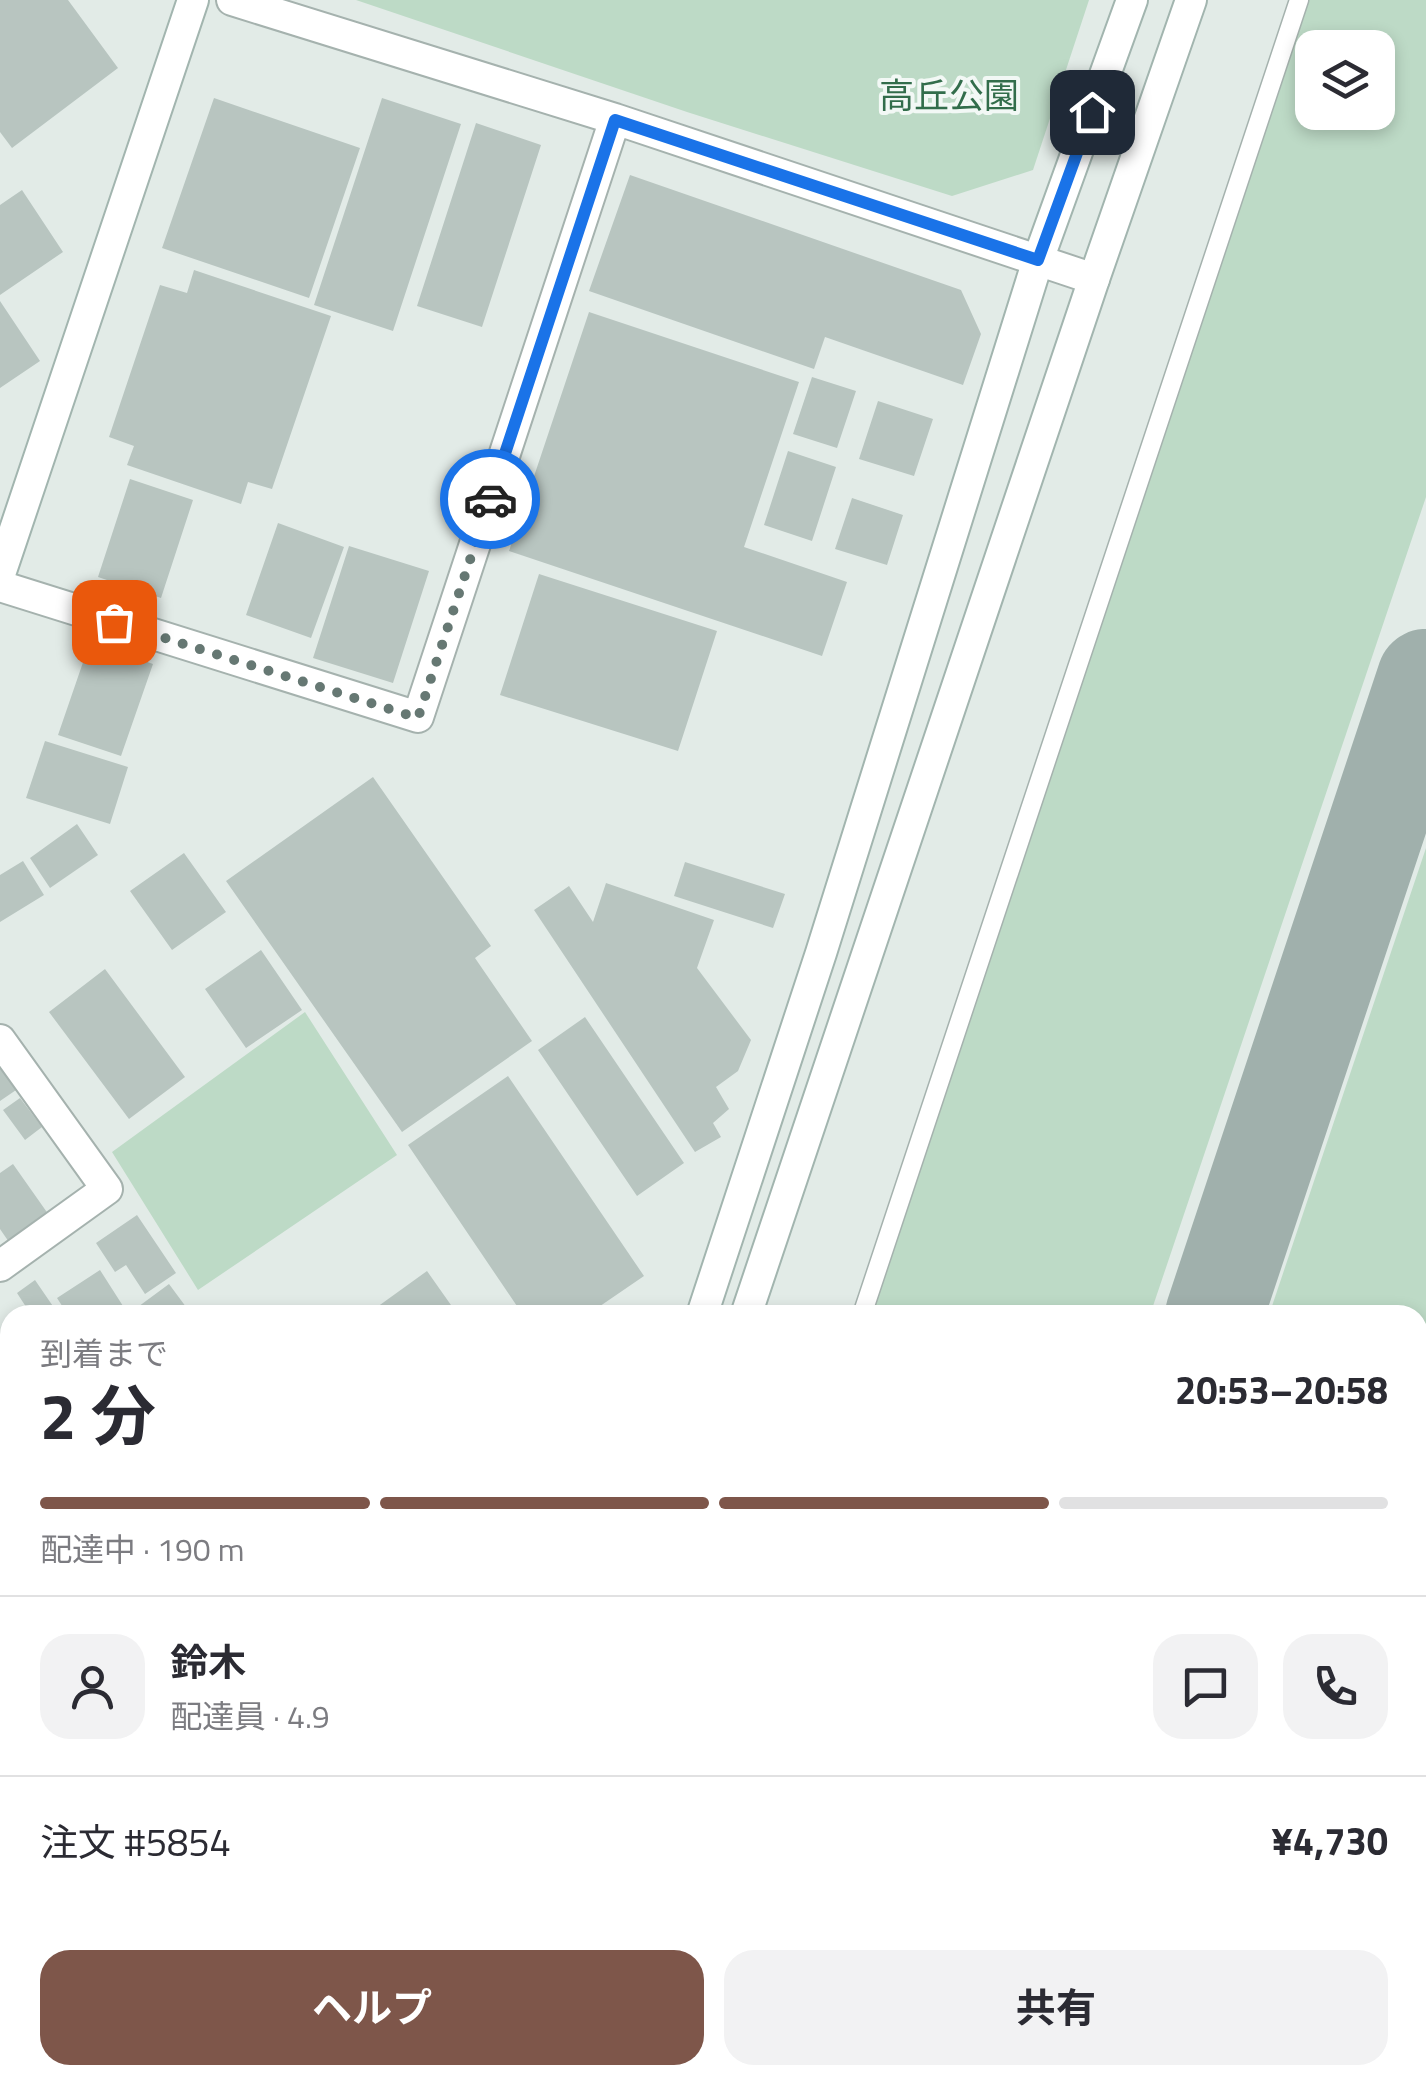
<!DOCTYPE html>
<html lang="ja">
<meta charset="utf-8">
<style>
body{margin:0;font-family:"Titillium Web","Noto Sans JP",sans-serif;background:#f2f2f3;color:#2b2b33;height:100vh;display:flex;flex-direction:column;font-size:38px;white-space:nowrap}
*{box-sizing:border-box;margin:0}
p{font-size:32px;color:#7c7c81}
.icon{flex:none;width:55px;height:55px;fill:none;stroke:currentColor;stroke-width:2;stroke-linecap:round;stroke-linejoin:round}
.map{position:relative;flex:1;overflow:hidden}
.details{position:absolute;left:0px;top:1305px;width:1428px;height:780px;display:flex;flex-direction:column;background:#fff;border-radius:30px 30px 0 0;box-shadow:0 5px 15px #0003}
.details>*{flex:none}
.tools{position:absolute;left:1295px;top:30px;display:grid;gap:20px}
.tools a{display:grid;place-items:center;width:100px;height:100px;border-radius:20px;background:#fff;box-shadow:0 5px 15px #0003;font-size:50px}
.pin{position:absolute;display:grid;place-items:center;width:85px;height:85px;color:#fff;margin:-42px;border-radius:20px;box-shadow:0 5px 15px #0006}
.courier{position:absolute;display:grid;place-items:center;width:100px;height:100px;margin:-50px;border:8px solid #1a73e8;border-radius:50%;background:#fff;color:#222;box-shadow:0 2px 12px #0007}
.summary em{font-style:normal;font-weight:700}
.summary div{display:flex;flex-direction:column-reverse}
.summary{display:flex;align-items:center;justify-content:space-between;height:170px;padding:0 40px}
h1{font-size:65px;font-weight:700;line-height:75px}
.bar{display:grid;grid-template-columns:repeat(4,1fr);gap:15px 10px;align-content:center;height:120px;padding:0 40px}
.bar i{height:12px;border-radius:8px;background:#e1e1e2}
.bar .active{background:#7e564a}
.bar p{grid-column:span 4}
.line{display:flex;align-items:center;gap:25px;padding:0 40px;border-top:2px solid #e1e1e2}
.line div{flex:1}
.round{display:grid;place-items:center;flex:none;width:105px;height:105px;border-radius:30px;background:#f2f2f3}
.button{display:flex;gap:20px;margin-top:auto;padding:20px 40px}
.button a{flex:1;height:115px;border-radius:30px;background:#7e564a;color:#fff;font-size:40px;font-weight:700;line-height:115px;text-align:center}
.button a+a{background:#f2f2f3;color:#2b2b33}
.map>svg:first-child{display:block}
</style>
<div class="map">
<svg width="1426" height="2085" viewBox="0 0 1426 2085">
<rect width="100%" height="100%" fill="#e2ebe7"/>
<path fill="#bddac6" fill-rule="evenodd" d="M356,0H1089L1033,170L952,196L687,112Z
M1309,0H1426V497L1150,1315H871ZM1312,48H1378V112H1312Z
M1426,848V1716L1418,1713V1315H1269Z
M305,1012L397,1155L198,1290L112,1152Z
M1418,1845L1426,1847V2085H1048L1045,2075H1418Z
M105,2075H385L382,2085H112Z
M620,2075H894L891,2085H616Z"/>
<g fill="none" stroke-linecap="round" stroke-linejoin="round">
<path stroke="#a0b0ac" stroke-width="98" d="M1214,1315L1426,678
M1418,1775L1426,1778
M957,2085L960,2075"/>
</g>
<path fill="#b8c5c0" d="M0,0H68L118,68L12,148L0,132Z
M214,98L360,148L309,298L162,248Z
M382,98L461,124L393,331L314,305Z
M476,123L541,145L482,327L417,306Z
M630,175L961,290L981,334L963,385L825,337L814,369L589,291Z
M22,190L63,252L0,295V205Z
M194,270L331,316L272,489L248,482L241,504L127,465L134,446L109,437L160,285L187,293Z
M0,301L40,361L0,388Z
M589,312L799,382L744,547L847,582L822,656L509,551Z
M812,377L856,391L837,448L793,434Z
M878,401L933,419L914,476L859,459Z
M788,451L836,467L812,541L764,525Z
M130,479L193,500L161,598L98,577Z
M852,498L903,515L887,565L835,549Z
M278,523L344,547L311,638L246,615Z
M349,546L429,571L393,683L313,658Z
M539,574L717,631L678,751L500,695Z
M90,642L153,664L121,756L58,735Z
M45,741L128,767L110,824L26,798Z
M373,777L491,946L475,958L532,1041L402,1132L226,881Z
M77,824L98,855L50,888L30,858Z
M184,853L226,912L172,950L130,891Z
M23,861L44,895L0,922V875Z
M685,862L785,894L773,928L674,896Z
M606,883L714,920L697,968L751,1040L738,1071L716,1087L729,1109L713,1123L721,1137L695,1152L534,910L569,886L593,922Z
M261,950L302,1010L246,1048L205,989Z
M105,969L185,1077L129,1119L49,1012Z
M585,1017L684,1163L637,1196L538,1050Z
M0,1061L19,1088L0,1101Z
M508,1076L644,1276L587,1315H523L408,1145Z
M20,1098L42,1127L25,1140L3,1110Z
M13,1164L51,1218L11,1245L0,1229V1173Z
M137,1215L176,1273L145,1294L126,1265L115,1272L96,1243Z
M100,1270L123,1306L108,1315H68L57,1298Z
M427,1271L458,1315H366Z
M35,1280L59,1315H21L28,1310L17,1293Z
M169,1284L192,1315H127Z
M10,1631V1699L3,1703L0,1699V1638Z
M10,1835V1900L0,1887V1843Z
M10,2072V2075H58L64,2085H0V2078Z"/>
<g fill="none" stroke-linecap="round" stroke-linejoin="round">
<g stroke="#a5b2ae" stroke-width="21">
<path id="lane" d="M862,1315L1299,0
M608,2085L611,2075"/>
</g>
<g stroke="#a5b2ae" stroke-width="34">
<path id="street" d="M232,0L615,119
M0,586L418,717L615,119L1094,279
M0,1040L107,1189L0,1266"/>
</g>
<g stroke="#a2b5af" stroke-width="34">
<path id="secondary" d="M0,574L193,0
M702,1315L821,953L1038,260L1132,0
M746,1315L1094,279L1191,0
M0,1499L10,1514
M0,2020L10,2014
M427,2085L430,2075
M487,2085L491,2075"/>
</g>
<use href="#lane" stroke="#fff" stroke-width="18"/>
<use href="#street" stroke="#fff" stroke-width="30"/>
<use href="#secondary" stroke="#fff" stroke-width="30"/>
</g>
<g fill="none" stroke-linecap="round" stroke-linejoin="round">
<path stroke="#667873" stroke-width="10" stroke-dasharray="0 18" d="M114,622L418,718L490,499"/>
<path stroke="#1a73e8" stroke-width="12" d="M490,499L615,120L1038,260L1092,112"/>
</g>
<g text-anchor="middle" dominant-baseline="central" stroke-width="8" stroke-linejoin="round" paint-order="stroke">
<g font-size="35" fill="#326d4b" stroke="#f2f8f5">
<text x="949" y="95">高丘公園</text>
</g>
</g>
</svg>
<div class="tools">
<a><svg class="icon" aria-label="layers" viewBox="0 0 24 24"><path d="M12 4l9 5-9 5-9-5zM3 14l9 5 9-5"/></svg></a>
</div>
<div class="pin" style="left:114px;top:622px;background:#ea580c"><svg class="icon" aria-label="bag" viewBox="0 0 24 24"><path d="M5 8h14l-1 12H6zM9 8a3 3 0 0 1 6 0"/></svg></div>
<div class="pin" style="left:1092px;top:112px;background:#1f2937"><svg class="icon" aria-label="home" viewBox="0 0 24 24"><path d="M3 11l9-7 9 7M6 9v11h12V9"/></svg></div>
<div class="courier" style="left:490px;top:499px"><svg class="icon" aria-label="car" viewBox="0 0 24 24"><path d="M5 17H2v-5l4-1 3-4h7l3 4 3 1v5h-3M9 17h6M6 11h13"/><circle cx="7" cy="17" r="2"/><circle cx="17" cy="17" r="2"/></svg></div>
<section class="details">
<div class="summary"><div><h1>2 分</h1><p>到着まで</p></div><em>20:53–20:58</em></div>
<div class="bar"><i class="active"></i><i class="active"></i><i class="active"></i><i></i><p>配達中 · 190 m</p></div>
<div class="line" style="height:180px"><a class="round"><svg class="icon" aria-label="person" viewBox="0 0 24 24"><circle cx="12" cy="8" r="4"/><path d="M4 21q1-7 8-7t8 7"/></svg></a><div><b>鈴木</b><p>配達員 · 4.9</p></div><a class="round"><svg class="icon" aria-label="chat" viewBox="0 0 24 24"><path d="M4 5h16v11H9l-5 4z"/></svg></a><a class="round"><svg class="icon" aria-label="phone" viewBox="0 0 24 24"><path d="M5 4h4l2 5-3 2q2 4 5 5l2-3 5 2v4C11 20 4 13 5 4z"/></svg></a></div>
<div class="line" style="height:130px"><div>注文 #5854</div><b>¥4,730</b></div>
<div class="button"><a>ヘルプ</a><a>共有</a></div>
</section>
</div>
